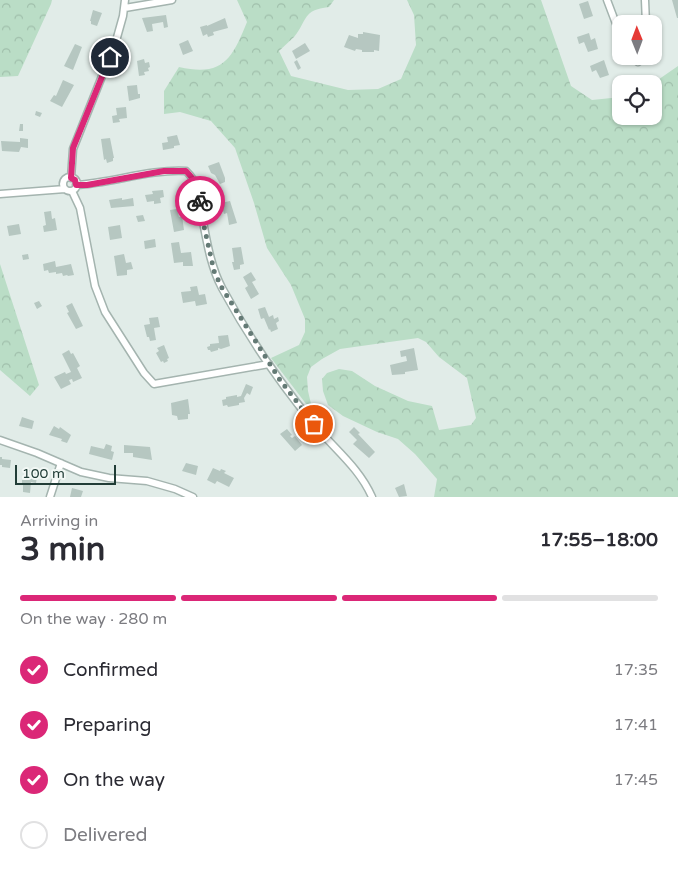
<!DOCTYPE html>
<meta charset="utf-8">
<style>
body{margin:0;font-family:"Varela Round",sans-serif;background:#f2f2f3;color:#2b2b33;height:100vh;display:flex;flex-direction:column;font-size:19px;white-space:nowrap}
*{box-sizing:border-box;margin:0}
p{font-size:16px;color:#7c7c81}
.icon{flex:none;width:28px;height:28px;fill:none;stroke:currentColor;stroke-width:2;stroke-linecap:round;stroke-linejoin:round}
.map{position:relative;height:497px;overflow:hidden}
.panel{display:flex;flex-direction:column;background:#fff;flex:1}
.panel>*{flex:none}
.needle{width:32px;rotate:359deg}
.controls{position:absolute;left:612px;top:15px;display:grid;gap:10px}
.controls a{display:grid;place-items:center;width:50px;height:50px;border-radius:10px;background:#fff;box-shadow:0 1px 4px #0004;font-size:25px}
.scale{position:absolute;left:15px;bottom:12px;width:101px;box-sizing:border-box;padding-left:5px;border:2px solid #213d37;border-top:0;font-size:14px;line-height:18px;white-space:nowrap;color:#213d37;-webkit-text-stroke:4px #f2f8f5;paint-order:stroke}
.pin{position:absolute;display:grid;place-items:center;width:42px;height:42px;color:#fff;margin:-21px;border:2px solid #fff;border-radius:50%;box-shadow:0 1px 5px #0007}
.courier{position:absolute;display:grid;place-items:center;width:50px;height:50px;margin:-25px;border:4px solid #db2777;border-radius:50%;background:#fff;color:#222;box-shadow:0 1px 6px #0007}
.overview em{font-style:normal;font-weight:700}
.overview div{display:flex;flex-direction:column-reverse}
.overview{display:flex;align-items:center;justify-content:space-between;height:85px;padding:0 20px}
h1{font-size:32px;font-weight:700;line-height:38px}
.bar{display:grid;grid-template-columns:repeat(4,1fr);gap:8px 5px;align-content:center;height:60px;padding:0 20px}
.bar i{height:6px;border-radius:4px;background:#e1e1e2}
.bar .on{background:#db2777}
.bar p{grid-column:span 4}
ol{padding:0 20px;list-style:none}
li{display:flex;align-items:center;gap:15px;height:55px}
li p{margin-inline-start:auto}
li .icon{padding:5px;border-radius:50%;background:#db2777;color:#fff;stroke-width:4}
li:last-child{color:#7c7c81}
li i{width:28px;height:28px;border:2px solid #e1e1e2;border-radius:50%}
.map>svg:first-child{display:block}
</style>
<div class="map">
<svg width="678" height="497" viewBox="0 0 678 497">
<defs>
<pattern id="forest-crowns" width="20" height="18" patternUnits="userSpaceOnUse" patternTransform="scale(1.25)"><rect width="20" height="18" fill="#baddc6"/><path d="M2 6a3 3 0 1 1 6 0M12 15a3 3 0 1 1 6 0" fill="none" stroke="#a0bfab"/></pattern>
</defs>
<rect width="100%" height="100%" fill="#e1ece8"/>
<path fill="url(#forest-crowns)" d="M0,0H52L51,4L18,76L0,77Z
M237,0H334L329,7C302,10 308,20 294,37C289,42 284,46 279,51L291,76L348,90L378,89L401,79L416,45L414,15L407,0H541L571,86L592,100L621,97V116H654V84H652L678,66V497H434L437,479L415,454L398,439L377,432L343,416L328,405L323,391L322,379L327,373L339,369L352,371L375,386L408,401L432,406L439,430L471,425L476,418L467,378L439,357L426,342L418,338L340,349L322,359L311,367L307,377L308,391L312,408L310,409L271,358L299,345L305,332V319L291,285L267,248L254,203L235,148L211,121L180,112L164,114V91L179,67C223,77 232,59 247,22Z
M0,264L39,385L30,396L0,370Z"/>
<path fill="#b6c7c1" d="M672,0H678V18H677Z
M588,1L593,16L584,19L579,4Z
M93,10L102,13L97,26L91,24V21H90Z
M166,15L168,27L164,28L163,22L152,24L153,31L147,32L142,18Z
M225,18L228,28L213,32L214,35L208,37L207,34L203,36L200,27L207,25V26Z
M363,32L380,35L379,51L374,50V52H362V50L356,49L355,51L344,47L349,35L358,38V34H363Z
M589,33L591,40L595,38L598,49L588,52L584,42L579,44L577,37Z
M188,40L193,51L183,55L179,44Z
M305,43L310,51L296,59L292,51Z
M75,44L82,47L73,70L64,66Z
M144,59L145,63L149,62L150,67L148,68L149,71L144,72L145,75L139,76L137,61Z
M297,60L301,68L298,70L294,62Z
M604,60L609,75L600,78L596,70L592,72L590,66Z
M63,80L74,85L62,107L50,101L54,95L56,96Z
M137,85L138,94H140V98L129,101L127,86Z
M126,107L127,118L119,119L120,122L113,123L112,116L117,115L116,108Z
M36,111L42,113L40,117L35,115Z
M20,124H23V131H19Z
M177,135L180,145L174,146V148L163,150L162,143L168,142L167,137Z
M20,138L28,139V148L21,147L19,152L2,151L1,141L20,142Z
M110,138L114,158H113V161L107,163L106,159L104,160L101,139Z
M219,162L225,178V182L220,184L215,175L211,173L208,166Z
M163,190L164,197L160,198L161,203L154,204V201L147,202L145,195L153,194L152,191Z
M122,198V200L133,198L134,206L111,208L109,200Z
M230,201L237,223L229,225L227,213L224,214L221,203Z
M177,209L179,217L182,216L184,230L174,232L170,210Z
M51,211L52,219L55,218L57,230L44,232L43,226L46,225L44,212Z
M143,215L145,221L138,222L136,216Z
M19,224L21,234L9,236L7,226Z
M120,225L122,238L110,240L108,227Z
M155,239L156,247L145,249L144,241Z
M179,242L181,253L191,252L193,266H183V262L174,263L171,243Z
M241,247L244,264L240,265V269L234,270L232,262H234L232,248Z
M28,254L29,259L23,260L22,255Z
M124,254L126,263L131,262L133,269L127,270V275L117,276L114,256Z
M55,261L56,267L71,264L74,275L68,276L67,275L63,276L62,273L56,274V272L49,273L48,270L44,271L43,264Z
M251,272L256,280L252,282L259,294L251,299L245,288L248,286L243,277Z
M197,286L199,295L205,294L207,304L196,306L195,301L183,303L181,292L191,291L190,287Z
M39,301L42,306L37,309L34,303Z
M72,303L83,326L76,329L67,313L69,312L66,306Z
M265,307L269,317L273,315L274,319L278,317L279,321L276,323L278,329L271,332L270,329L269,330L264,318L261,319L258,309Z
M158,317L160,327L154,328L156,340L150,341L149,337H147L144,325L150,324L149,318Z
M228,335L230,346L221,349L218,348V350L211,352L210,350H208L207,347L210,346V344L219,343L218,336Z
M164,345L169,358L167,359L168,361L164,363L163,361L161,362L156,353L159,351L157,348Z
M414,348L418,370L405,372V374L392,375L390,365L407,361L406,356L401,357L400,351Z
M69,350L71,354L73,353L80,366L77,368L82,378L73,382L72,379L69,380L71,384L61,389L54,377L65,372L66,374L71,372L62,354Z
M246,384L253,387L250,395L247,393L244,398L245,402L239,403V405L228,407L227,405L223,406L222,400L226,399V397L237,395V397L241,396Z
M188,399L190,414H188V419L178,420L177,416L172,415L171,403Z
M22,417L34,421L32,429L19,426Z
M54,426L59,429L60,427L71,435L67,443L61,441L62,439L49,435Z
M354,427L360,433L358,434L375,452L369,458L353,444L357,440L349,432Z
M287,429L292,435L290,436L292,438L295,436L302,445L295,451L280,434Z
M106,444L112,446L111,451L114,452L112,460L89,454L91,446L104,449Z
M124,445L150,447L152,460L133,457V453H124Z
M0,457H2V459L11,460L10,468L2,467V465H0Z
M186,463L198,466L196,475L182,471Z
M213,468L220,471L221,469L226,471L224,473L234,478L229,487L217,481L215,484L207,480Z
M28,470H38L36,483L31,482L30,493L23,492V484H22V480H27Z
M404,484L407,496L399,497L395,488Z
M72,488L83,491L81,497H70Z"/>
<g fill="none" stroke-linecap="round" stroke-linejoin="round">
<g stroke="#a4b4af" stroke-width="9">
<path id="street" d="M607,0L621,37
M645,0L646,24
M125,8L172,0
M633,56L638,62L643,56
M63 184a7 7 0 1 1 14 0a7 7 0 1 1-14 0Z
M71,178L73,149L116,41L123,16L125,0
M76,185C113,183 149,169 186,171C203,187 200,205 204,227C208,248 212,269 222,288C248,336 279,382 313,423C333,448 359,467 372,497
M72,191L80,208L95,286L105,312L144,373L154,384L269,364
M0,194L65,189
M0,440L37,453L81,472L109,478L147,481L175,489L193,497
M50,497L61,463"/>
</g>
<use href="#street" stroke="#fff" stroke-width="6"/>
</g>
<g fill="none" stroke-linecap="round" stroke-linejoin="round">
<path stroke="#647a75" stroke-width="5" stroke-dasharray="0 9" d="M200,201L204,226L214,271L222,288L280,380L314,424"/>
<path stroke="#db2777" stroke-width="6" d="M110,57L73,148L71,178L75,180L76,185H87L164,171H186C195,180 199,188 200,201"/>
</g>
</svg>
<div class="controls">
<a><svg class="needle" viewBox="-14 -14 28 28"><path d="M0-13l5 13h-10z" fill="#e53935"/><path d="M0 13l5-13h-10z" fill="#7c7c81"/></svg></a>
<a><svg class="icon" aria-label="locate" viewBox="0 0 24 24"><circle cx="12" cy="12" r="6"/><path d="M12 2v4M12 18v4M2 12h4M18 12h4"/></svg></a>
</div>
<div class="scale">100 m</div>
<div class="pin" style="left:314px;top:424px;background:#ea580c"><svg class="icon" aria-label="bag" viewBox="0 0 24 24"><path d="M5 8h14l-1 12H6zM9 8a3 3 0 0 1 6 0"/></svg></div>
<div class="pin" style="left:110px;top:57px;background:#1f2937"><svg class="icon" aria-label="home" viewBox="0 0 24 24"><path d="M3 11l9-7 9 7M6 9v11h12V9"/></svg></div>
<div class="courier" style="left:200px;top:201px"><svg class="icon" aria-label="bike" viewBox="0 0 24 24"><circle cx="6" cy="16" r="4"/><circle cx="18" cy="16" r="4"/><path d="M6 16l4-8h5l3 8M10 8l3 8H6M13 5h3"/></svg></div>
</div>
<section class="panel">
<div class="overview"><div><h1>3 min</h1><p>Arriving in</p></div><em>17:55–18:00</em></div>
<div class="bar"><i class="on"></i><i class="on"></i><i class="on"></i><i></i><p>On the way · 280 m</p></div>
<ol>
<li><svg class="icon" aria-label="check" viewBox="0 0 24 24"><path d="M5 12l5 5 9-10"/></svg>Confirmed<p>17:35</p></li>
<li><svg class="icon" aria-label="check" viewBox="0 0 24 24"><path d="M5 12l5 5 9-10"/></svg>Preparing<p>17:41</p></li>
<li><svg class="icon" aria-label="check" viewBox="0 0 24 24"><path d="M5 12l5 5 9-10"/></svg>On the way<p>17:45</p></li>
<li><i></i>Delivered</li>
</ol>
</section>
